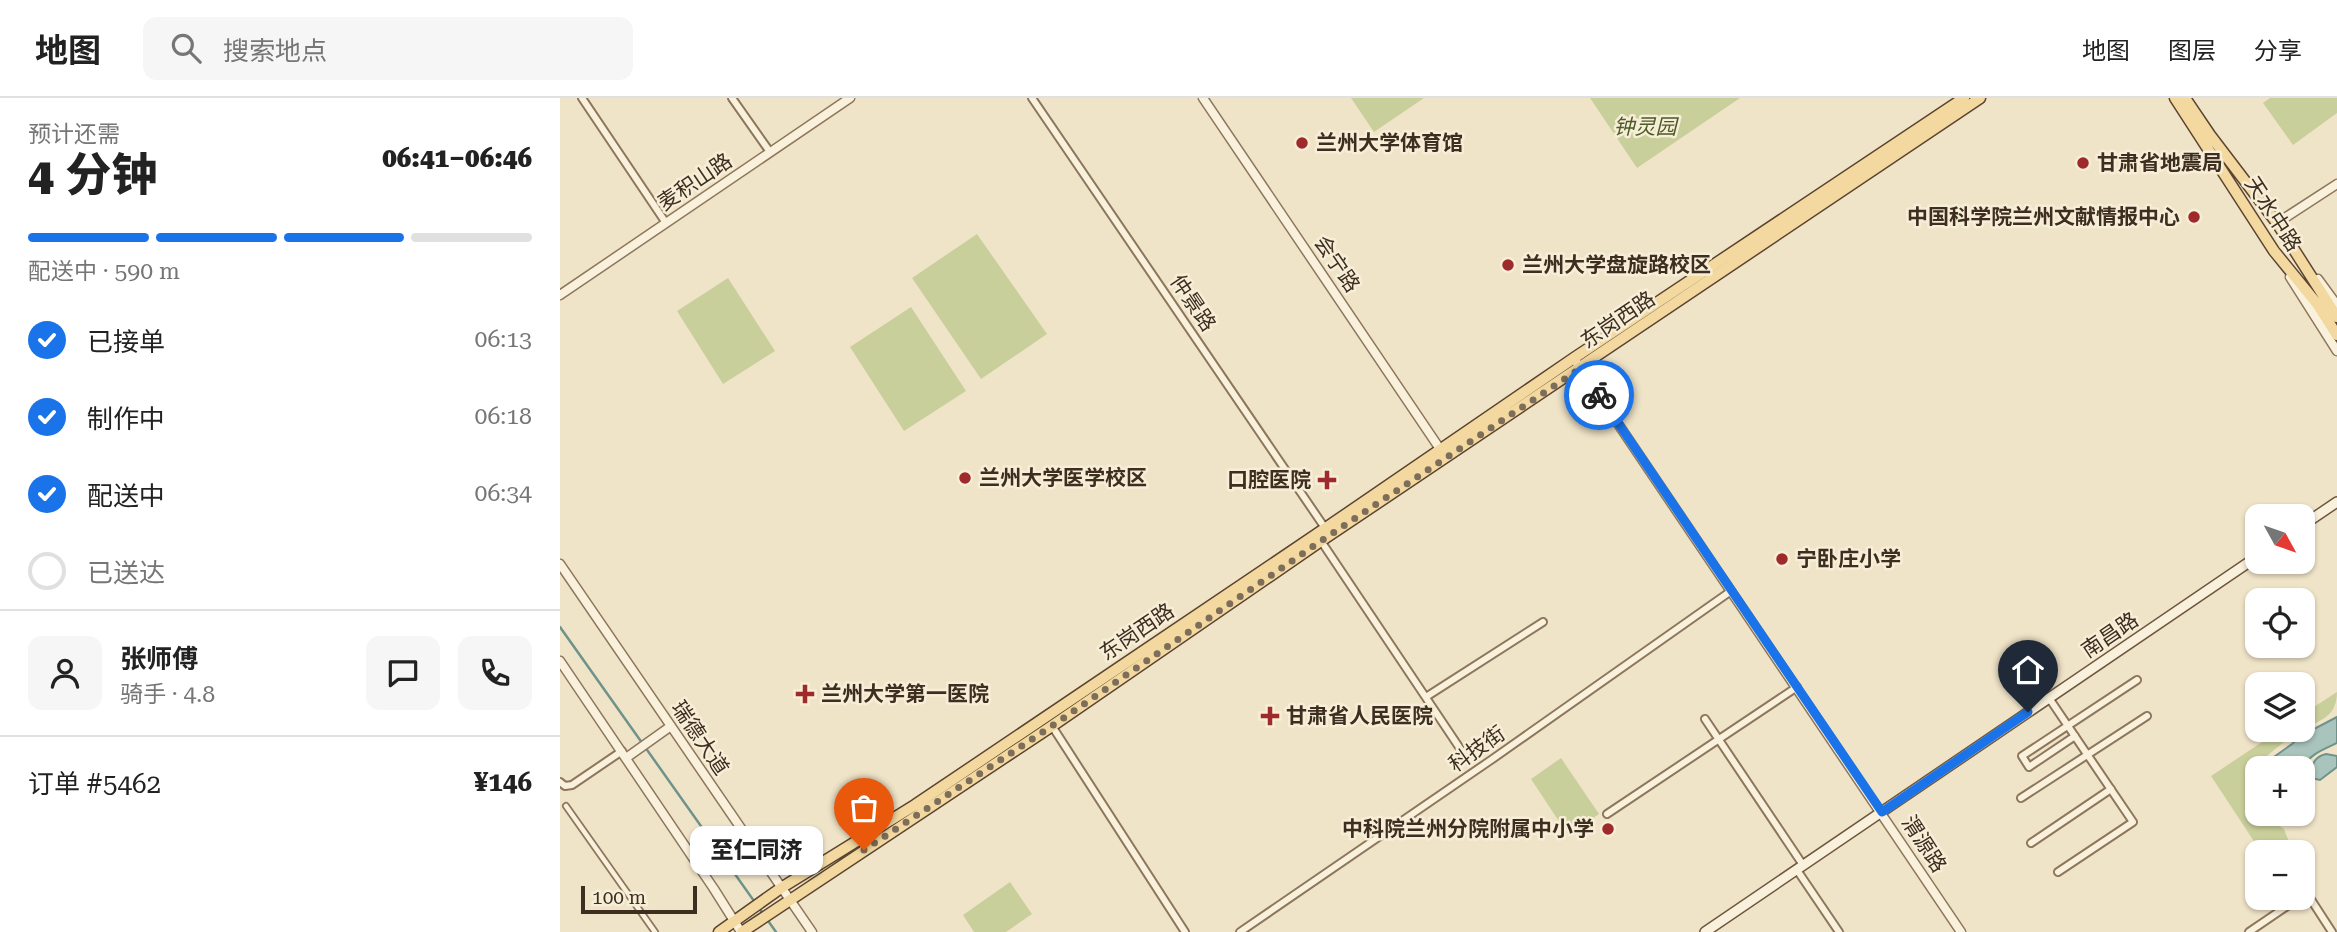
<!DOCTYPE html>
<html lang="zh">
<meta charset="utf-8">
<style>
body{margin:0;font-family:"Roboto Serif","Noto Sans SC",serif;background:#f6f6f6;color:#222;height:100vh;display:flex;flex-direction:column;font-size:26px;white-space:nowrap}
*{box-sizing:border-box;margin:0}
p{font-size:23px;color:#767676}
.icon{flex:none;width:38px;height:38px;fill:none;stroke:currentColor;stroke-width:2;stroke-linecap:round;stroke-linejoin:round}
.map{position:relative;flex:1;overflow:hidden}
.sheet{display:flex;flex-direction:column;background:#fff;width:560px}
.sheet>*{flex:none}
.needle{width:46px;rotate:130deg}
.controls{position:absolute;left:1685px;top:406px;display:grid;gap:14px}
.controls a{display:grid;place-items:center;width:70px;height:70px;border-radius:14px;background:#fff;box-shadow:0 2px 5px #0004;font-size:35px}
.scale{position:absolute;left:21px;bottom:18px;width:116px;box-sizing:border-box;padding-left:7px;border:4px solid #3d2e20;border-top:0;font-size:19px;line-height:24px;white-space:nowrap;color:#3d2e20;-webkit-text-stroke:5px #f7eed8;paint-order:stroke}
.pin{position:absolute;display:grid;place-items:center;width:60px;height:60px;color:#fff;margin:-72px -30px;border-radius:50% 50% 50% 0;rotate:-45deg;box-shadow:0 0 7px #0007}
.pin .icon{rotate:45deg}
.courier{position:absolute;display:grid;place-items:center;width:70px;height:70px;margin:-35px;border:5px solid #1a73e8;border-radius:50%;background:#fff;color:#222;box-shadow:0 2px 9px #0007}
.bubble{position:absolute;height:49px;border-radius:14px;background:#fff;box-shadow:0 2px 5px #0004;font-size:23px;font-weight:800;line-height:49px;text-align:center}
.headline em{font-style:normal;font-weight:800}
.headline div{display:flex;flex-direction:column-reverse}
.headline{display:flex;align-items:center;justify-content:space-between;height:119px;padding:0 28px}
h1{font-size:46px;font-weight:800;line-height:52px}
.bar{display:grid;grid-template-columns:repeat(4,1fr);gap:10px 7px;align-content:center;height:84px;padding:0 28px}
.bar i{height:9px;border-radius:5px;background:#e0e0e0}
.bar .selected{background:#1a73e8}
.bar p{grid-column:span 4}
.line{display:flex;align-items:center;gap:18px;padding:0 28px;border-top:2px solid #e0e0e0}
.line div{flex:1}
.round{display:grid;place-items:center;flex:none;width:74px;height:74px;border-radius:14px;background:#f6f6f6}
ol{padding:0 28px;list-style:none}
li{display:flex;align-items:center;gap:21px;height:77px}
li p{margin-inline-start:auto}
li .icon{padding:7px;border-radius:50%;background:#1a73e8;color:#fff;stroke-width:4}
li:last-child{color:#767676}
li i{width:38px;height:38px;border:4px solid #e0e0e0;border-radius:50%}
header{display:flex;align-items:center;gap:42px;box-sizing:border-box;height:98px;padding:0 35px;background:#fff;border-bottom:2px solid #e0e0e0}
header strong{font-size:33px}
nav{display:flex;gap:38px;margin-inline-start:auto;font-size:24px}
.search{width:490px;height:63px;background:#f6f6f6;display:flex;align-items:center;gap:18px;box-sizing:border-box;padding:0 24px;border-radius:14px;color:#767676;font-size:26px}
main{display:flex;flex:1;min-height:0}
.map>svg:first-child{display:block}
</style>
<header>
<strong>地图</strong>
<div class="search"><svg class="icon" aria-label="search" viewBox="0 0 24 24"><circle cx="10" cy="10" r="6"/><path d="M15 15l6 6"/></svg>搜索地点</div>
<nav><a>地图</a><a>图层</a><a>分享</a></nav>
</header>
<main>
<section class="sheet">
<div class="headline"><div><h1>4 分钟</h1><p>预计还需</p></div><em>06:41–06:46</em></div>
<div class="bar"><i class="selected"></i><i class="selected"></i><i class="selected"></i><i></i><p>配送中 · 590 m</p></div>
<ol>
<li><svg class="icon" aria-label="check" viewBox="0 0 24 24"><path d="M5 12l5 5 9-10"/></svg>已接单<p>06:13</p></li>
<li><svg class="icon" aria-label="check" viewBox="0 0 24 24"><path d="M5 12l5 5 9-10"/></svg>制作中<p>06:18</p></li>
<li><svg class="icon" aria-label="check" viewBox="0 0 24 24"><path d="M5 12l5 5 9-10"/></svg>配送中<p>06:34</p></li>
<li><i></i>已送达</li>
</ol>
<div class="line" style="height:126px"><a class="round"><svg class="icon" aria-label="person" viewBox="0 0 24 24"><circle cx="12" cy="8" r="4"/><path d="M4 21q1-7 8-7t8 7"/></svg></a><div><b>张师傅</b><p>骑手 · 4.8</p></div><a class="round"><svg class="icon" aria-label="chat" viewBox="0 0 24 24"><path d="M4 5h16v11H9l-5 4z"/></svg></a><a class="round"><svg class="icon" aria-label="phone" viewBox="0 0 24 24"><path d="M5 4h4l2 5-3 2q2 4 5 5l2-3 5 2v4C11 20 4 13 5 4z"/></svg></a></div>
<div class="line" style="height:91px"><div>订单 #5462</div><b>¥146</b></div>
</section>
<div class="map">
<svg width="1777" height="834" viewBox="0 0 1777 834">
<rect width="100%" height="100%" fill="#f0e4c8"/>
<path fill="#c9cf9b" d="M791,0H864L814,34Z
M1030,0H1180L1077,70Z
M1710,0H1777V15L1733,47L1703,5Z
M417,136L487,236L421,281L352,180Z
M168,180L215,253L163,286L117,213Z
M351,209L406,293L344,333L290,249Z
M1777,594C1777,617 1762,623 1743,630V616Z
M1720,632H1740C1728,643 1702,658 1695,672C1691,679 1693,691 1693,699L1697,704L1698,716H1704V718L1724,731L1733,754H1701L1651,678Z
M1001,660L1039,716L1008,737L971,681Z
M450,784L472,816L446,834H414L403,817Z"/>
<path fill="#a9c4bc" stroke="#6f938a" stroke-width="2" d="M1777,619V645C1764,651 1748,657 1743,670H1706L1714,659L1732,646L1748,631L1756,630Z
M1766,656L1777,658V669L1760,682L1751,680C1749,669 1755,658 1766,656Z"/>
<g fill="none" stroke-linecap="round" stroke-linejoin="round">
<path stroke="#6f938a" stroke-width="2.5" d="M0,529L216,834"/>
<g stroke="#8d765c" stroke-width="8">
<path id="pedestrian" d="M6,708L95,834"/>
</g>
<g stroke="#8d765c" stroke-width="10">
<path id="minor" d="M22,0L106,125
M172,0L210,54
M472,0L765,430
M761,443L901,652
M866,599L983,524
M1489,600L1573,724L1498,774
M1145,621L1243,767
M492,628L625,834
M1515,638L1469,669L1462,658L1577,582
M0,684L5,688L12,687L62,653
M1461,700L1587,618
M1047,716L1237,589
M1471,745L1551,691
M1237,772L1279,834
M1743,797L1750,800L1772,834
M680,834L931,662L1171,493
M1689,834L1739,800"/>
</g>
<g stroke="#8d765c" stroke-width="11">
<path id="tertiary" d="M643,0L880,351
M1717,125L1777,86
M1730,179L1777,253
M1758,181L1777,207
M0,197L290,0
M1017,265L1401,834
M0,466L252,834
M0,563L154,791L181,834
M66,660L111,628"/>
</g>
<g stroke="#6f573f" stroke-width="12">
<path id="secondary" d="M1743,427L1777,404
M1145,834L1698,458"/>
</g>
<g stroke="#5b4430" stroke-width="13">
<path id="primary" d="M1615,0L1714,153L1758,207L1777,237
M1625,0L1650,37L1717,125L1777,219
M159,834L221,790L355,707L757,436L1014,260L1404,0
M182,834L492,628L761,443L1420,0"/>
</g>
<use href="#pedestrian" stroke="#faf1dc" stroke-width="4.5"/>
<use href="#minor" stroke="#faf1dc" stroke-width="6"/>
<use href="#tertiary" stroke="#faf1dc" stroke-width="8"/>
<use href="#secondary" stroke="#faf1dc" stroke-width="9"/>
<use href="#primary" stroke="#f3d9a0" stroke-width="10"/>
</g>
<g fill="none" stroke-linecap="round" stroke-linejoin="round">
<path stroke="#7c6e5b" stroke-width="7" stroke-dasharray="0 12.6" d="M304,752L492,628L761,443L1021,270L1039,297"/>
<path stroke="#1a73e8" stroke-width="9" d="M1039,297L1322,714L1468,614"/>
</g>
<g fill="#9e2a2b" stroke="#f7eed8" stroke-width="2.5">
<circle cx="742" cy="45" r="7"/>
<circle cx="1523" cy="65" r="7"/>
<circle cx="1634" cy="119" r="7"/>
<circle cx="948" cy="167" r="7"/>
<circle cx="405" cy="380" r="7"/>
<path d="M763.5 371.5h7v7h7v7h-7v7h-7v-7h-7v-7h7z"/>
<circle cx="1222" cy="461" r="7"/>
<path d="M241.5 585.5h7v7h7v7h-7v7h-7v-7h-7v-7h7z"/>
<path d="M706.5 607.5h7v7h7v7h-7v7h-7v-7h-7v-7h7z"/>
<circle cx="1048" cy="731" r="7"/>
</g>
<g text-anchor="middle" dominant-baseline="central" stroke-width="5" stroke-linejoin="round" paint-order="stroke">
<g font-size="21" font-style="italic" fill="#4d5a26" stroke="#f7eed8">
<text x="1085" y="29">钟灵园</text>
</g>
<g font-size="21" font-weight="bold" fill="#3d2e20" stroke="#f7eed8" text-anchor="start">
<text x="756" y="45">兰州大学体育馆</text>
<text x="1537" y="65">甘肃省地震局</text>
<text x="1620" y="119" text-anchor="end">中国科学院兰州文献情报中心</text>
<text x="962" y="167">兰州大学盘旋路校区</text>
<text x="419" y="380">兰州大学医学校区</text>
<text x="751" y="382" text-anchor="end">口腔医院</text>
<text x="1236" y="461">宁卧庄小学</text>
<text x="261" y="596">兰州大学第一医院</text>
<text x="726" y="618">甘肃省人民医院</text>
<text x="1034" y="731" text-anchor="end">中科院兰州分院附属中小学</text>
</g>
<g font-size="21" fill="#3d2e20" stroke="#f7eed8">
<text transform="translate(135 84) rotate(-34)">麦积山路</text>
<text transform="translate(1713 116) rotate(57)">天水中路</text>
<text transform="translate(777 166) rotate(56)">会宁路</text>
<text transform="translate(633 205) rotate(56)">仲景路</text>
<text transform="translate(1058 222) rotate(-34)">东岗西路</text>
<text transform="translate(577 534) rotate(-34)">东岗西路</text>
<text transform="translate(1550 537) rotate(-34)">南昌路</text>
<text transform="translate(140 640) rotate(56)">瑞德大道</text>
<text transform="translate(917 651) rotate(-35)">科技街</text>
<text transform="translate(1364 746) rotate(57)">渭源路</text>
</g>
</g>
</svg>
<div class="controls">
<a><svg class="needle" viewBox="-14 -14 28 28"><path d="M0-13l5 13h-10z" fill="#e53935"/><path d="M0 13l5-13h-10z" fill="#767676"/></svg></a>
<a><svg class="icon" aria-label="locate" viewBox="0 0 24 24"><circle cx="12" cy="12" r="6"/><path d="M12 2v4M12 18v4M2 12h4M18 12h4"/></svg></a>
<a><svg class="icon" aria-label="layers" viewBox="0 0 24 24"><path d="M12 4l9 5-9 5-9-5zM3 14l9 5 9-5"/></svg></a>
<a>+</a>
<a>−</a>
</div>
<div class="scale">100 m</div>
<div class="pin" style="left:304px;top:752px;background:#ea580c"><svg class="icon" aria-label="bag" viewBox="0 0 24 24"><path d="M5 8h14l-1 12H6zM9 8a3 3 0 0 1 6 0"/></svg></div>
<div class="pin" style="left:1468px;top:614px;background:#1f2937"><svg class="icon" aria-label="home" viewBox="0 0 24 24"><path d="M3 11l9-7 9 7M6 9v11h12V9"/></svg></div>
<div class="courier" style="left:1039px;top:297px"><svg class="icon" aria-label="bike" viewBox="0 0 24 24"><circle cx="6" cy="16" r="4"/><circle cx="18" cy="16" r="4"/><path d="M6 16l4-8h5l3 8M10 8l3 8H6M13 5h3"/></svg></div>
<div class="bubble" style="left:130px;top:728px;width:133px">至仁同济</div>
</div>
</main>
